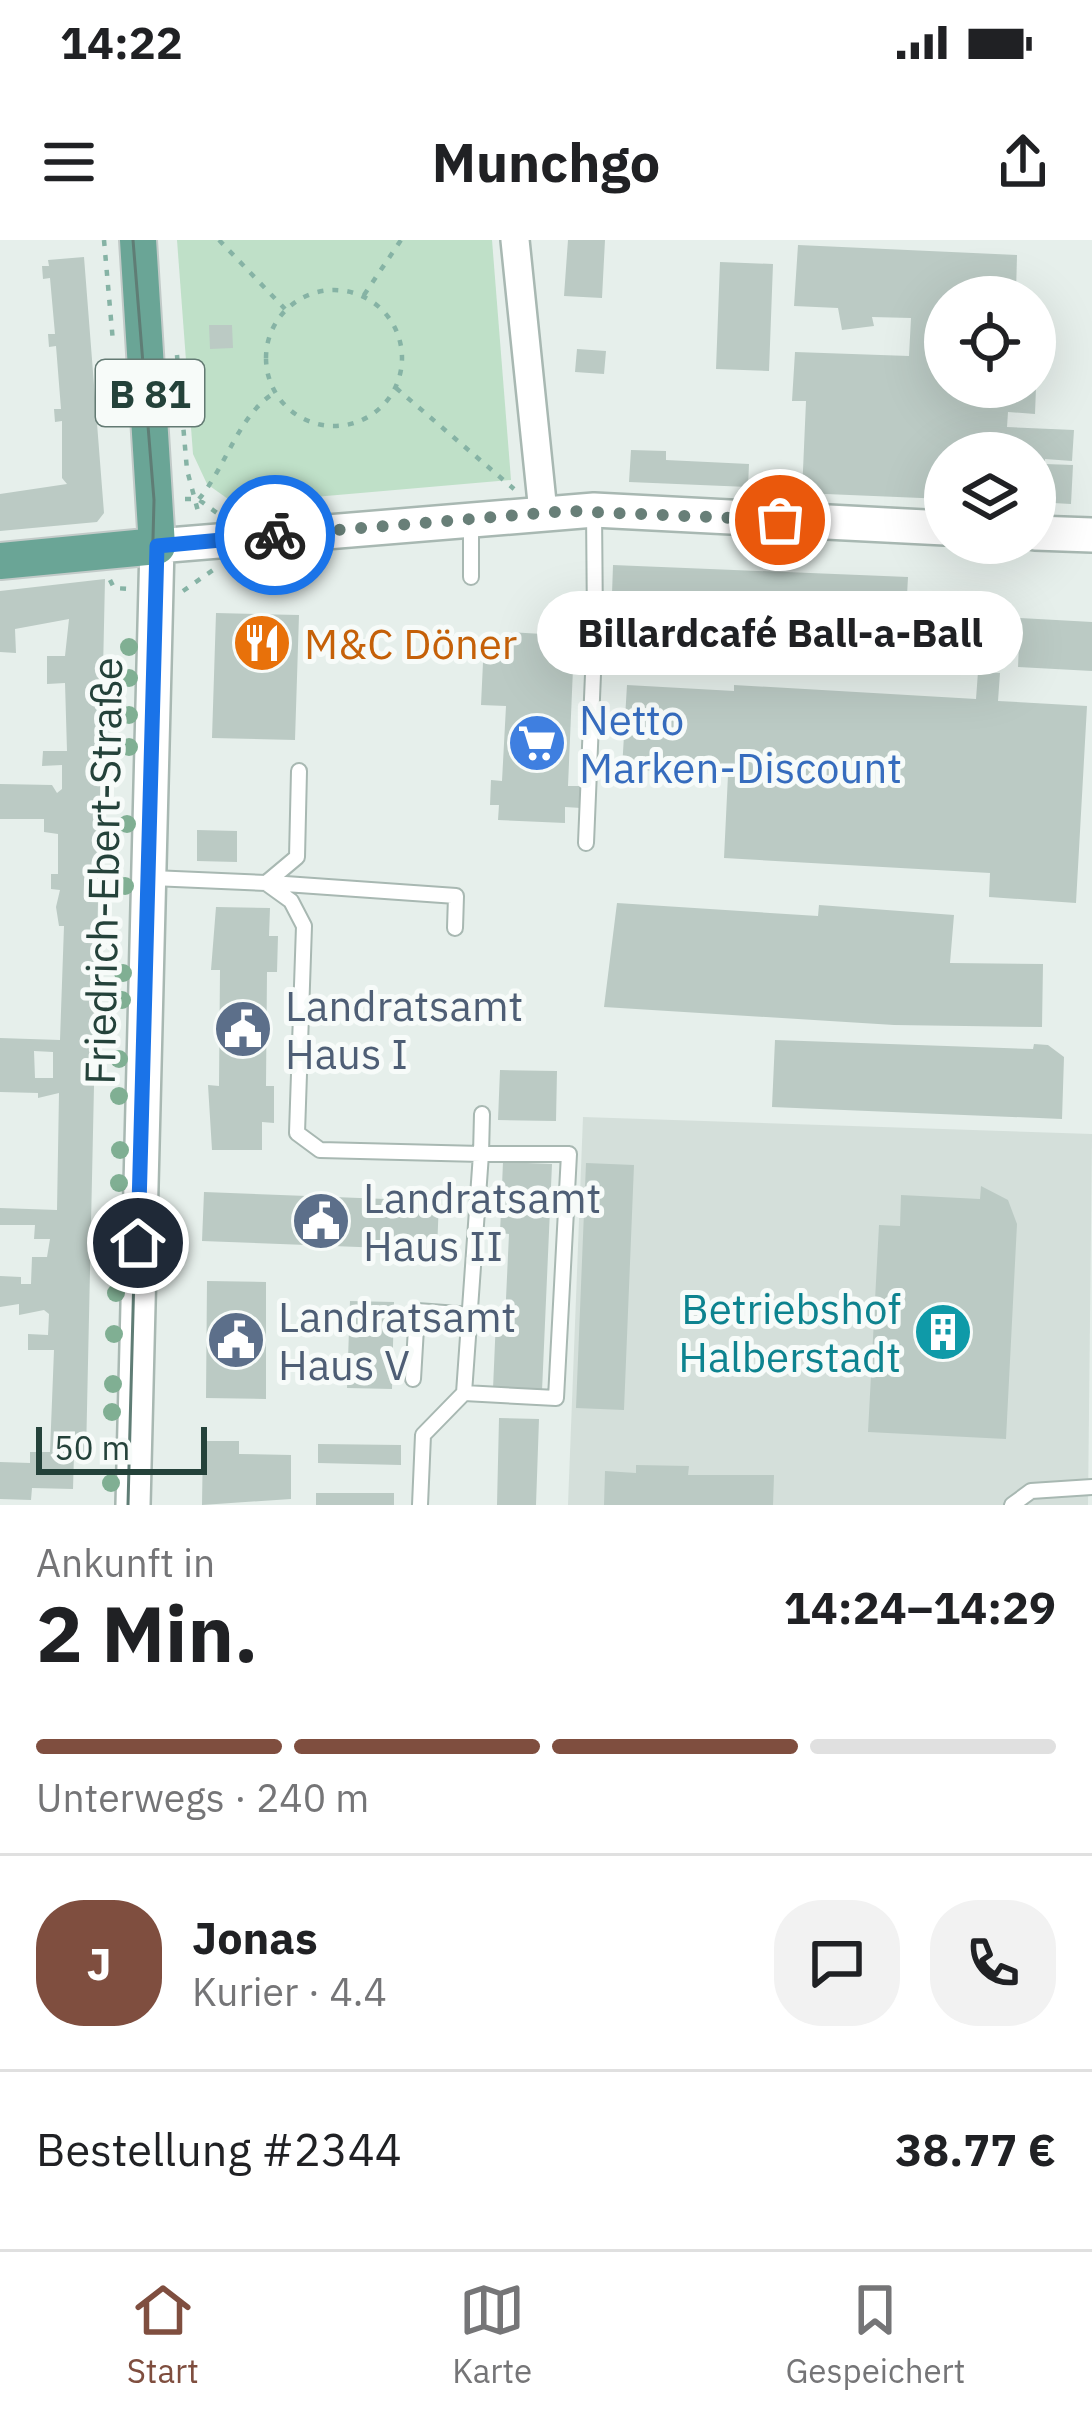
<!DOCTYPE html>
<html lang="de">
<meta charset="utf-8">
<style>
body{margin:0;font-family:"IBM Plex Sans",sans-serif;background:#f2f2f2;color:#202124;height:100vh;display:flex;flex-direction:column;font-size:45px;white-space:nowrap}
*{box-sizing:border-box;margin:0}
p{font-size:39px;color:#757577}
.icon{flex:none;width:66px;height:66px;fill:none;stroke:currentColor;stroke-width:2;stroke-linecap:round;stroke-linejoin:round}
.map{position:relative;height:1265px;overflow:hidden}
.panel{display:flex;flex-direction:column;background:#fff;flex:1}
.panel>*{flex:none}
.buttons{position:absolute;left:924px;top:36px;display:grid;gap:24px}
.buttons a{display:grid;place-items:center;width:132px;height:132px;border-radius:50%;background:#fff;box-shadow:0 12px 48px #0002;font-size:60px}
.scale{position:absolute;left:36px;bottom:30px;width:171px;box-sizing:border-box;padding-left:12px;border:6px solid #24423a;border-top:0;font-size:33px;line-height:42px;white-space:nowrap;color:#24423a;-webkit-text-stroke:9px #f7fbf9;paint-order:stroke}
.pin{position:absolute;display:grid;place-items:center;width:102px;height:102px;color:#fff;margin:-51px;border:6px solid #fff;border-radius:50%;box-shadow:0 3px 12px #0007}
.courier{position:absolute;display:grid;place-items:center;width:120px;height:120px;margin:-60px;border:9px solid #1a73e8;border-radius:50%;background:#fff;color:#222;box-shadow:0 3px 15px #0007}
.bubble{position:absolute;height:84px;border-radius:42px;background:#fff;box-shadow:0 12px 48px #0002;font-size:39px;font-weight:700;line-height:84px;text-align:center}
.summary em{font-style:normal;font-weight:700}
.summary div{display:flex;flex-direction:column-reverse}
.summary{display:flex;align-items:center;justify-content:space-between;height:204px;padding:0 36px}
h1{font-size:78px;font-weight:700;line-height:90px}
.bar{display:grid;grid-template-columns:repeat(4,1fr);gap:18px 12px;align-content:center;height:144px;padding:0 36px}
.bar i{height:15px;border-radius:9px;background:#e0e0e0}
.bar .current{background:#7f4e3f}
.bar p{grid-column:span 4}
.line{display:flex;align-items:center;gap:30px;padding:0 36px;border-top:3px solid #e0e0e0}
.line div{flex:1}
.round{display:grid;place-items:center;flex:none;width:126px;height:126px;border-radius:48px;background:#f2f2f2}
.status{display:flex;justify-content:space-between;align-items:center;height:84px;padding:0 60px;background:#fff;direction:ltr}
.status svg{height:33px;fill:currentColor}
header{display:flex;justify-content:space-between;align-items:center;height:156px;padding:0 36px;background:#fff;font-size:54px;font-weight:700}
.tab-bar{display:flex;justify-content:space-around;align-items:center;height:168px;border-top:3px solid #e0e0e0;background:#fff;font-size:33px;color:#757577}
.tab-bar a{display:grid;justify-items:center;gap:6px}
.tab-bar .current{color:#7f4e3f}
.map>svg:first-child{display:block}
</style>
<div class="status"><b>14:22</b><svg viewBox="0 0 49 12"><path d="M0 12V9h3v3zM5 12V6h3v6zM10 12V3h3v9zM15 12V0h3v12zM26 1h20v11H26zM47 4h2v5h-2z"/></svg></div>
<header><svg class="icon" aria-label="menu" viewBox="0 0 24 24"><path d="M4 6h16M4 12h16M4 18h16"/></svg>Munchgo<svg class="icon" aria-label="share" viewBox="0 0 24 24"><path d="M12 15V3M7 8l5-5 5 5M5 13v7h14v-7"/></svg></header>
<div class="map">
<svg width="1092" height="1265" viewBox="0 0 1092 1265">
<rect width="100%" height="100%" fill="#e6efeb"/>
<path fill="#d4dfda" d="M583,877L1092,894L1088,1265H568Z"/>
<path fill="#bfe0c8" d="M177,0H492L511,240L235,264L207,244L193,214Z"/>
<path fill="#bbcac4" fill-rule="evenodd" d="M568,0H605L602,58L564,56Z
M798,5L1017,15L1016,54L945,57V147H1036L1035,174L1008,172L1007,187L1074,190L1072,221L1045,219V224L1073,225L1071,264L1035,262V213H945V259L802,253L806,161H792L795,112L909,116L911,78L872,77L874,86L842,90L838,68L794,66Z
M84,17L104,273L97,282L0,291V254L67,244L62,238V181L55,182L54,169H61L56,106L49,107L48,94H55L50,38L43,39L42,26H49L48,20Z
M720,22L773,24L769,131L716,129Z
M209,85H232L233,108L210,109Z
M577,109L606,111L604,134L575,132Z
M631,210L666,211V220L749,224L748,247L629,242Z
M613,325L908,337L904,413L639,396V414L610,413Z
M105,339L86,1215L74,1214L73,1249L32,1248L31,1260L0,1259V1222L30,1223V1212H50L54,1110H28V1094L48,1095L49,1074L44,1070L19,1075V1064L0,1067V1036L21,1037V1044H31L32,1017H47L50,999H34L35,985H0V968L57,970L59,853L38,858V853L0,852V798L60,800L64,686H59L56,667L60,650L51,649V634H58V594L44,592V579H0V544L52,545L57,553L62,549V525L42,526L43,511H67L65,443L47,444V416H65L69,379L15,389L16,413L0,412V351ZM34,811L53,812V838H35Z
M216,373L299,375L295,500L212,498Z
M1020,378L1092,382V431L1018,427Z
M507,392L543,394V403L574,405L568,546H582L581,568L565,567V583L498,580L499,565H490L491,540L502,541L506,466L481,465L484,401L507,402Z
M978,432L1000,433L998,461L1087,466L1076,663L989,657L990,633L724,618L728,535L622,529L627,445L734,451V445L976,459Z
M197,590L237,591V622L197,621Z
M617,663L818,676L819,665L954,675L950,723L1043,724L1042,787L894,785L604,767Z
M216,667L270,668L269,696H278L277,732H267L266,846H274V883L262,882V910H212L208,845L219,846L220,730H211Z
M775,800L1033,809L1034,804L1048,805L1064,817L1062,879L772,867Z
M500,830L557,831L556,881L498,880Z
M503,922L552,924L542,1151L493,1149L496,1079L505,1080L509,994L500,993Z
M586,923L634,925L624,1170L576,1168Z
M981,946L1008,960L1017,984L1006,1199L868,1192L879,985L900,986L901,955L980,959Z
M204,952L439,961L437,1010L202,1001Z
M207,1041L266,1042V1159L206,1158Z
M350,1061L394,1062L392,1149L347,1148Z
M499,1178L539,1179L536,1265H497Z
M203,1201H239V1214L291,1215V1259L202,1265Z
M318,1204L401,1205V1225L318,1223Z
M636,1225L689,1226L688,1235H774L773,1265H604L605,1231L636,1233Z
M316,1253H394V1265H316Z"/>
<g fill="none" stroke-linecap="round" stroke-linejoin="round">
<g stroke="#a8b8b2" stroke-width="18">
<path id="service" d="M471,337V281
M586,603L595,386L594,270
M152,638L266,643L297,617L299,531
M266,643L291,661L304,686L297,893L320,910L481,914L464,1153L423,1195L420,1265
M271,643L456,656L455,688
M413,1139L417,1071L472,1075
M464,1153L556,1158L569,914H481L482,874
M1012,1265L1031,1251L1092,1247"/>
</g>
<g stroke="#a8b8b2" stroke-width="32">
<path id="minor" d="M515,0L543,272"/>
</g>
<g stroke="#a8b8b2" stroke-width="38">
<path id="tertiary" d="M1035,293L1092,295
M133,1265L157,306L594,270L945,288"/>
</g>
<g stroke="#c2cac8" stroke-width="40">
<path id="primary" d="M0,321L157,306L138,0"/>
</g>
<path stroke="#86b3a5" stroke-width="4.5" stroke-dasharray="6 9" stroke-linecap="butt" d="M104,0L113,102
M219,0L285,69
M266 118a68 68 0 1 1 136 0a68 68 0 1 1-136 0Z
M364,55L401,0
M177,115L187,230L199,275
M396,148L514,249
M185,259H198L217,273
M199,259C227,225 238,176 274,153
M965,306L1014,309
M110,340L114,348L130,349
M183,351L213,330"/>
<use href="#service" stroke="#fff" stroke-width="14"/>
<use href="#minor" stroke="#fff" stroke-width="27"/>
<use href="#tertiary" stroke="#fff" stroke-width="33"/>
<use href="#primary" stroke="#6aa596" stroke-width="36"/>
<path stroke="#5f7d75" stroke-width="3" d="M128,1265L154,260L133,0"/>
</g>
<g fill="#80af93">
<circle cx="129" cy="407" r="9"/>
<circle cx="129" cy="438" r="9"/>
<circle cx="129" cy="475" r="9"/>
<circle cx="129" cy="507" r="9"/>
<circle cx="127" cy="584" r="9"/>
<circle cx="125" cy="646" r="9"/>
<circle cx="123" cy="733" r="9"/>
<circle cx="122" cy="760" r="9"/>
<circle cx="119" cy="819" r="9"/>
<circle cx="119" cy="856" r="9"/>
<circle cx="120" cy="910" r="9"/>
<circle cx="119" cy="943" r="9"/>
<circle cx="117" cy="973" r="9"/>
<circle cx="118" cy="1002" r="9"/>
<circle cx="116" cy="1053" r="9"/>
<circle cx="114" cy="1094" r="9"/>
<circle cx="113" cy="1144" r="9"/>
<circle cx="112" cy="1172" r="9"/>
<circle cx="111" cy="1207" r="9"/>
<circle cx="111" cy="1243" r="9"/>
</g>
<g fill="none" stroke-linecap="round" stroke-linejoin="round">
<path stroke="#687f78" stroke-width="12" stroke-dasharray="0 21.6" d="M275,295L568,271L780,280"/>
<path stroke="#1a73e8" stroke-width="15" d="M138,1003L157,306L275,295"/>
</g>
<defs>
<g id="restaurant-disc" transform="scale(3)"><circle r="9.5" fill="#e8710a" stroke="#f7fbf9"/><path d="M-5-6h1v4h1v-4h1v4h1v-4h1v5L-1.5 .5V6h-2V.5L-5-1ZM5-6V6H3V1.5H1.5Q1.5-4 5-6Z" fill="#fff"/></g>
<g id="supermarket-disc" transform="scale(3)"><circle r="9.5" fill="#3f7fe0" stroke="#f7fbf9"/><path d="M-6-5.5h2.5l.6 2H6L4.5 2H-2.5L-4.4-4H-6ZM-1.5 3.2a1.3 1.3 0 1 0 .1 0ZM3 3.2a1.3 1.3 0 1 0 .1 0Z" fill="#fff"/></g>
<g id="civic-disc" transform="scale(3)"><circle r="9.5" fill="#5c6f8a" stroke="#f7fbf9"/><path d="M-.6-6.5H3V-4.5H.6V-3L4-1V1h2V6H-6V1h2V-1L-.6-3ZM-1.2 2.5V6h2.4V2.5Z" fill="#fff"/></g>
<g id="building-disc" transform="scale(3)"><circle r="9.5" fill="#0f9aa8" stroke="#f7fbf9"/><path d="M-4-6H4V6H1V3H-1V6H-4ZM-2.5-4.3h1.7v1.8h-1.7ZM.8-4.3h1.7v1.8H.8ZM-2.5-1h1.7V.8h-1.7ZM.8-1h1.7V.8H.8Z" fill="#fff"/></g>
</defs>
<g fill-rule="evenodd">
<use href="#restaurant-disc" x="262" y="403"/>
<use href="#supermarket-disc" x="537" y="503"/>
<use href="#civic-disc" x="243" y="789"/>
<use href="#civic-disc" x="321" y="981"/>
<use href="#building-disc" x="943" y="1092"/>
<use href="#civic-disc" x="236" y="1100"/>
</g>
<g text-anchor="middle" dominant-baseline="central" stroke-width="10" stroke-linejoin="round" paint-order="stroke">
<rect fill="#f7fbf9" stroke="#637a73" stroke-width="3" x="96" y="120" width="108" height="66" rx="9"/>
<g font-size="39" font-weight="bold" fill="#24423a">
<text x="150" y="153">B 81</text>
</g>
<g font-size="42" fill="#c56008" stroke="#f7fbf9" text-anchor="start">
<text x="304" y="403">M&amp;C Döner</text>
</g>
<g font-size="42" fill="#366cbe" stroke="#f7fbf9" text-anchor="start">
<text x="579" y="479">Netto<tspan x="579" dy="48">Marken-Discount</tspan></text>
</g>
<g font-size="42" fill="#24423a" stroke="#f7fbf9">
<text transform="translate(103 631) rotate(-89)">Friedrich-Ebert-Straße</text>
</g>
<g font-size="42" fill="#4e5e75" stroke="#f7fbf9" text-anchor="start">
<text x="285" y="765">Landratsamt<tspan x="285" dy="48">Haus I</tspan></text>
<text x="363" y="957">Landratsamt<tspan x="363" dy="48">Haus II</tspan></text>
<text x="278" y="1076">Landratsamt<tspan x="278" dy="48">Haus V</tspan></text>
</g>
<g font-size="42" fill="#0d838f" stroke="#f7fbf9" text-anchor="end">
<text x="901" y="1068">Betriebshof<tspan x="901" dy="48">Halberstadt</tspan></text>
</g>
</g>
</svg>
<div class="buttons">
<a><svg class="icon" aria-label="locate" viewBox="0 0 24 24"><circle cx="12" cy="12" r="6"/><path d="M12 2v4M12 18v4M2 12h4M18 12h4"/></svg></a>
<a><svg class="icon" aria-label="layers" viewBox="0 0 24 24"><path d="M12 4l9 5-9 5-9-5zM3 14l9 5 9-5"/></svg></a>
</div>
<div class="scale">50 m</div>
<div class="pin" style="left:780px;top:280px;background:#ea580c"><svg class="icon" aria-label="bag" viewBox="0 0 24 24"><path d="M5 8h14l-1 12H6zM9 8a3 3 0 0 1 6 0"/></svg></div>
<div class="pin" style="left:138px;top:1003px;background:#1f2937"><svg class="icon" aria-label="home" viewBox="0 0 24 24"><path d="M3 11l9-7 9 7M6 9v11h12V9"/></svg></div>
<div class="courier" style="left:275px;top:295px"><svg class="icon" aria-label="bike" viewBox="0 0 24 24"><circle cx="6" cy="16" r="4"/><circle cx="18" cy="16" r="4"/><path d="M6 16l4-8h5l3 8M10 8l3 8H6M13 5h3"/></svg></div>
<div class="bubble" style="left:537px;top:351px;width:486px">Billardcafé Ball-a-Ball</div>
</div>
<section class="panel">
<div class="summary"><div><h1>2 Min.</h1><p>Ankunft in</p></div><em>14:24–14:29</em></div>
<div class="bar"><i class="current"></i><i class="current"></i><i class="current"></i><i></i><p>Unterwegs · 240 m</p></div>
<div class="line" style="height:216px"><b class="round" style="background:#7f4e3f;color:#fff">J</b><div><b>Jonas</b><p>Kurier · 4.4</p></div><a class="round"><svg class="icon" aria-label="chat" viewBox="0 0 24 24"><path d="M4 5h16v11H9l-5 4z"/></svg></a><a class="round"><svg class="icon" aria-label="phone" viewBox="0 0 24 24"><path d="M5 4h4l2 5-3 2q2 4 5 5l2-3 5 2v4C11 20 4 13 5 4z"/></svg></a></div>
<div class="line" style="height:156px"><div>Bestellung #2344</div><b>38.77 €</b></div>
</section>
<nav class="tab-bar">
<a class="current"><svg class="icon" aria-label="home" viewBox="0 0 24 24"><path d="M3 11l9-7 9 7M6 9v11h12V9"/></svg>Start</a>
<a><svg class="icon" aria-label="map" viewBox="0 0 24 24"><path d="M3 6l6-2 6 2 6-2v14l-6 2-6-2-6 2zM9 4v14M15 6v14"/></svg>Karte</a>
<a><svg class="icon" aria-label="saved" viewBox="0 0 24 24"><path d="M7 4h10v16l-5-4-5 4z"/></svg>Gespeichert</a>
</nav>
